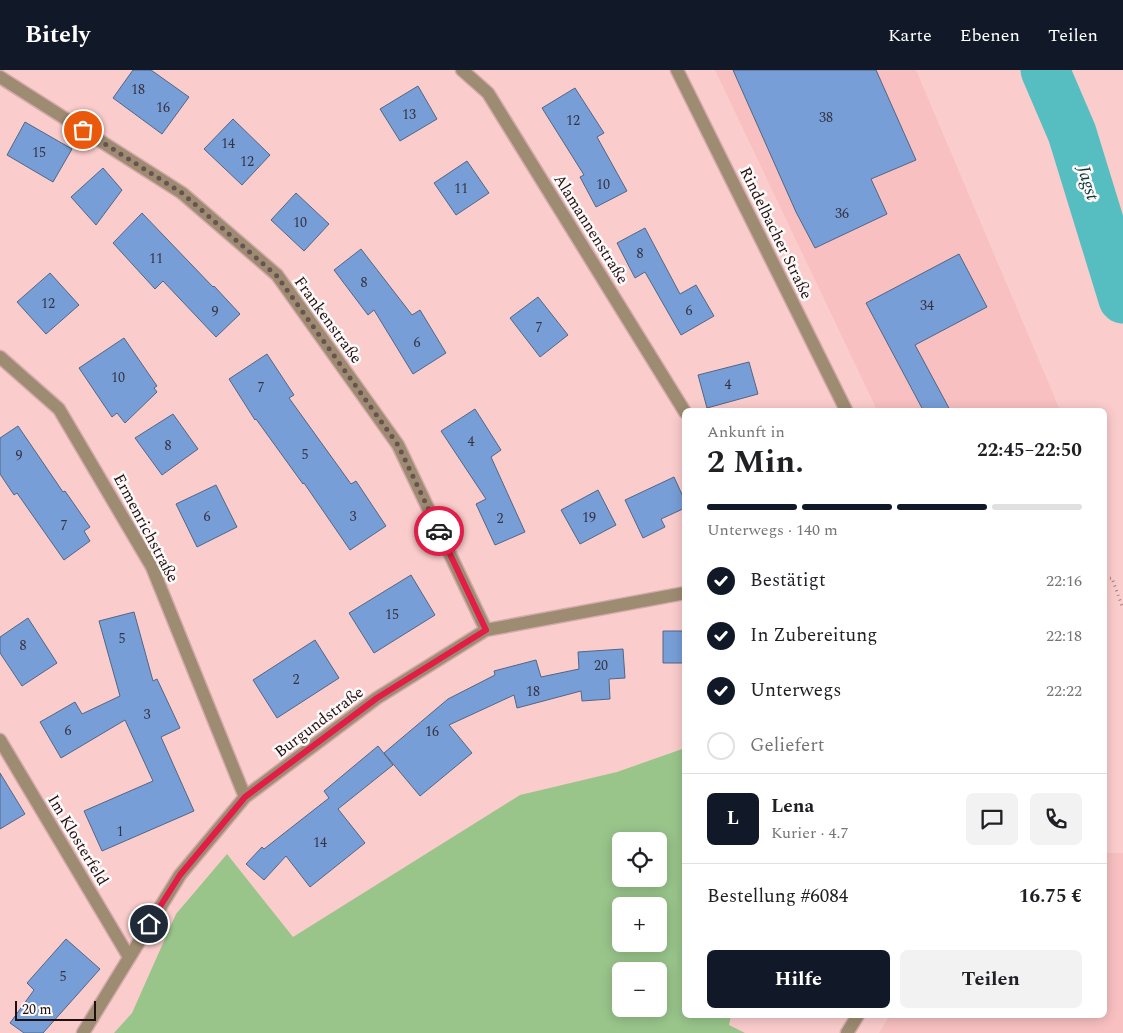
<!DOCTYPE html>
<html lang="de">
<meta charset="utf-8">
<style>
body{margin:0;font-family:Spectral,serif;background:#f2f2f2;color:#202124;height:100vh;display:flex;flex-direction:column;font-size:19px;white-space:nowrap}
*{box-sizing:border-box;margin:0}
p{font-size:16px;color:#757577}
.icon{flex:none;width:28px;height:28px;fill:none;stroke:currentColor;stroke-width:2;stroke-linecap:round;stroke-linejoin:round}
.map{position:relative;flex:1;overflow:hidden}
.side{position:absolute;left:682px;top:338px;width:425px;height:610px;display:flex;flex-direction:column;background:#fff;border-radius:8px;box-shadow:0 2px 12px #0003}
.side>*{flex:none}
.buttons{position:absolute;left:612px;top:762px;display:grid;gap:10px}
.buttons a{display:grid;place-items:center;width:55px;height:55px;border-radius:8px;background:#fff;box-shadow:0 2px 12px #0003;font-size:25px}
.scale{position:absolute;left:15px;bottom:12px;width:81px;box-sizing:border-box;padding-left:5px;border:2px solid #1f0f10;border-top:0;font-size:14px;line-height:18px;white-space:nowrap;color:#1f0f10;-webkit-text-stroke:4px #fef9f9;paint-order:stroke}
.pin{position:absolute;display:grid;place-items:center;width:42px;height:42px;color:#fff;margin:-21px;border:2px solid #fff;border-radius:50%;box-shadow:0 1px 5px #0007}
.courier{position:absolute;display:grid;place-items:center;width:50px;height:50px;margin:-25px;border:4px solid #e11d48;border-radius:50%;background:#fff;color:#222;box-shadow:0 1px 6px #0007}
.summary em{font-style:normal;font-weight:700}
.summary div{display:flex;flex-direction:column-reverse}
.summary{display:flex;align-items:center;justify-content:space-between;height:85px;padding:0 25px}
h1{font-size:32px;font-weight:700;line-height:38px}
.bar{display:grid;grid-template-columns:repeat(4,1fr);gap:8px 5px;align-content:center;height:60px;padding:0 25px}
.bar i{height:6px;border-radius:4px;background:#e0e0e0}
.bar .active{background:#111827}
.bar p{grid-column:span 4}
.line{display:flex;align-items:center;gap:12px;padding:0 25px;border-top:1px solid #e0e0e0}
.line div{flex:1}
.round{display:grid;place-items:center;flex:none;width:52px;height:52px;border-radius:8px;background:#f2f2f2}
ol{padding:0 25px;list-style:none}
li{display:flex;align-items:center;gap:15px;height:55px}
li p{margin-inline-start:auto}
li .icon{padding:5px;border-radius:50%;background:#111827;color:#fff;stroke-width:4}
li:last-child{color:#757577}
li i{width:28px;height:28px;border:2px solid #e0e0e0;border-radius:50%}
.cta{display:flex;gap:10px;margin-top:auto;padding:10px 25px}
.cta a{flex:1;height:58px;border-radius:8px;background:#111827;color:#fff;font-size:20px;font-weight:700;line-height:58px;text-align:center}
.cta a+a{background:#f2f2f2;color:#202124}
header{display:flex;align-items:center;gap:30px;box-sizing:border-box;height:70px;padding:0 25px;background:#111827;color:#fff}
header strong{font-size:24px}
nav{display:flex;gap:28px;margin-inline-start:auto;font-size:18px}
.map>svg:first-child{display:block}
</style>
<header>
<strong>Bitely</strong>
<nav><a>Karte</a><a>Ebenen</a><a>Teilen</a></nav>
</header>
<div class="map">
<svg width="1123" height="963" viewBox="0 0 1123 963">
<rect width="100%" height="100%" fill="#fbcccc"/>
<path fill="#f8c0c1" d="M715,0H916L1060,340H877Z
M1105,783H1123V963H879L890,945H1105Z"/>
<path fill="#99c58b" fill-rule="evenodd" d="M685,678V945H731L729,955L745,963H114L132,943L176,844L227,784L293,867L520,725L617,702ZM621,771H659V809H621ZM621,836H659V874H621ZM621,901H659V939H621Z"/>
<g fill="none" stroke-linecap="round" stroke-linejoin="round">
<path stroke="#56bec1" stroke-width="49" d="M1045,0L1072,63L1123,229"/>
</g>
<path fill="#779ed7" stroke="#526684" d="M133,0H151L189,27L162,64L113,28Z
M733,0H876L916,90L871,109L887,144L815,178L796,142Z
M418,16L437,49L400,71L380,39Z
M575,18L604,63L597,67L627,121L596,137L580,107L584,105L542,38Z
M233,49L270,85L242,115L204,79Z
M25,52L72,79L53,112L7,85Z
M467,91L489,123L456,145L434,113Z
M103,98L122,120L96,155L71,127Z
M296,123L329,154L304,181L271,150Z
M142,143L213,217L214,216L240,244L216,267L163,211L155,219L113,173Z
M645,158L680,224L696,215L714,246L681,265L645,202L635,208L617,173Z
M361,179L412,245L420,240L446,283L413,304L374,240L368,245L334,200Z
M959,184L987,237L915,275L950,340H923L866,233Z
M50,203L79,235L46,264L17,232Z
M538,227L568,265L540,287L510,248Z
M124,268L157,316L154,318L157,322L125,353L117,343L112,347L79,298Z
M267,284L294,325L289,328L351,414L356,411L386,456L350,480L304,413L303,414L256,349L255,350L229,309Z
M749,292L758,324L707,338L698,305Z
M475,339L501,380L491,387L525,462L495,475L476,434L486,429L441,361Z
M173,344L198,379L162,405L135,368Z
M18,356L63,422L65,421L90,457L84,461L90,471L64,490L17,423L14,425L0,404V368Z
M674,407L685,431V438L661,449L665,457L643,468L625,430Z
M216,415L237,457L197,477L176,434Z
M598,420L616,455L580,474L561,440Z
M411,505L435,545L374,583L349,543Z
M134,542L153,611L157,609L180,658L161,667L194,741L102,781L84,741L153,711L125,650L61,688L40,652L75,632L82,644L120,626L99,551Z
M28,548L57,593L22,616L0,583V567Z
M663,561H685V593H663Z
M315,570L339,608L277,648L253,610Z
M623,579L625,608L609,609L610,629L582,631L581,621L517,638L514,625L449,655L472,683L420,726L384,683L448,629L495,605L494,601L536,590L541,607L579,599L578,582Z
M378,676L393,695L338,739L365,773L310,817L286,786L264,810L246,794L262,777L264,779L329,728L324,721Z
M0,703L25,744L0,759Z
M66,869L100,899L43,963H24L10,953L34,920L27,913Z"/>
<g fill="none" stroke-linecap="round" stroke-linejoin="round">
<g stroke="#d3aaaa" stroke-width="15">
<path id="minor" d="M462,0L488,23L685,342
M677,0L846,340
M0,7L182,123L277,205L398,375L486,560
M0,287L59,339L152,497L245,727
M0,670L129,887
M83,963L180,805L245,727L377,628L486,560L685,523
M847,963L858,945"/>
</g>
<path stroke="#a17f7f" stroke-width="3" stroke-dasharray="1 4" stroke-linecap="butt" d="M1105,509L1112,508L1123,539"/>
<use href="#minor" stroke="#9d8c71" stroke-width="12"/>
</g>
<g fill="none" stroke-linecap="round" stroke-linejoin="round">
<path stroke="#6c5152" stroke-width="5" stroke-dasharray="0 9" d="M83,60L182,123L277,206L398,375L439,461"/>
<path stroke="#e11d48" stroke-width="6" d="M149,854L180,805L245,727L377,628L486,560L439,461"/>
</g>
<g text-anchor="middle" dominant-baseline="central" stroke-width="5" stroke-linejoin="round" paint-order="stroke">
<g font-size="14" fill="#353342">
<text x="138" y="19">18</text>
<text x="163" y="37">16</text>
<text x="409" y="44">13</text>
<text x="826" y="47">38</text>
<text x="573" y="50">12</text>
<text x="228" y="73">14</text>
<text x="39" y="82">15</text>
<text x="247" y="91">12</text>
<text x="603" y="114">10</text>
<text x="461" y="118">11</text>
<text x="842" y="143">36</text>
<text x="300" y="152">10</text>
<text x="640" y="183">8</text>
<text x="156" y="188">11</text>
<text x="364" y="212">8</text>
<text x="48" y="233">12</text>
<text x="927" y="235">34</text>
<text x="689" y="240">6</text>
<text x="215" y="241">9</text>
<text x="539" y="257">7</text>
<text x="417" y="272">6</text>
<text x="118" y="307">10</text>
<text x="728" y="314">4</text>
<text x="261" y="317">7</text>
<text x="471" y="371">4</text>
<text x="168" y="375">8</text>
<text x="305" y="384">5</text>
<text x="19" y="385">9</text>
<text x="207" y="446">6</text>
<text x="353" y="446">3</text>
<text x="589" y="447">19</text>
<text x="500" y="448">2</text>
<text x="64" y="455">7</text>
<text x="392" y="544">15</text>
<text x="122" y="568">5</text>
<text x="23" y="575">8</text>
<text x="601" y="595">20</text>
<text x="296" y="609">2</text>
<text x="533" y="621">18</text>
<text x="147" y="644">3</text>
<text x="68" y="660">6</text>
<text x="432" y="661">16</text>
<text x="120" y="761">1</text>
<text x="320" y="772">14</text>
<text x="63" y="906">5</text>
</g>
<g font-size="16" fill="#1f0f10" stroke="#fef9f9">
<text transform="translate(591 159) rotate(58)">Alamannenstraße</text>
<text transform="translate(776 163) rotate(64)">Rindelbacher Straße</text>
<text transform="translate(328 250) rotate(54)">Frankenstraße</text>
<text transform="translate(146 458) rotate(62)">Ermenrichstraße</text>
<text transform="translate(319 652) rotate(-37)">Burgundstraße</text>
<text transform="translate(78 770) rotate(59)">Im Klosterfeld</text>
</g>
<g font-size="18" font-style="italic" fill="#073a3c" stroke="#fef9f9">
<text transform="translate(1088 113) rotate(73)">Jagst</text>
</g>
</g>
</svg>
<div class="buttons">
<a><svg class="icon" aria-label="locate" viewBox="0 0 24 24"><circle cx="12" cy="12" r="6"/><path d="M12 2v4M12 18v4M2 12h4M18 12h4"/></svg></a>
<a>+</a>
<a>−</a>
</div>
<div class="scale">20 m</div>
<div class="pin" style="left:83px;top:60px;background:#ea580c"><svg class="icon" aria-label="bag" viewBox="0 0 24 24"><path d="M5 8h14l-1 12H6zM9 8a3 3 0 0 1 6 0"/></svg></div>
<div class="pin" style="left:149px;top:854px;background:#1f2937"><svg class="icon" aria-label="home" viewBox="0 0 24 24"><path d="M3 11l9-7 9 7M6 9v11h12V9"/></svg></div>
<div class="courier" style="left:439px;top:461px"><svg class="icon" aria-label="car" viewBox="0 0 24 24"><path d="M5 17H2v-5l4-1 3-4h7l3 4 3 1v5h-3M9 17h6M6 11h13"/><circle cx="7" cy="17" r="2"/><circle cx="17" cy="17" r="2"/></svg></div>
<section class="side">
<div class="summary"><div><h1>2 Min.</h1><p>Ankunft in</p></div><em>22:45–22:50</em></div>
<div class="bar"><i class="active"></i><i class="active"></i><i class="active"></i><i></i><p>Unterwegs · 140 m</p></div>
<ol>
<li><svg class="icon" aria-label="check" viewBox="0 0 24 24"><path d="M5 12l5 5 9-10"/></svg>Bestätigt<p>22:16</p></li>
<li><svg class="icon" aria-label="check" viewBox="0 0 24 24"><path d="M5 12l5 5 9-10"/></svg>In Zubereitung<p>22:18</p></li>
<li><svg class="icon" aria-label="check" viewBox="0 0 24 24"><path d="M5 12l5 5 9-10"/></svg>Unterwegs<p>22:22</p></li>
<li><i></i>Geliefert</li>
</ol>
<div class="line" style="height:90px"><b class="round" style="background:#111827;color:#fff">L</b><div><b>Lena</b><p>Kurier · 4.7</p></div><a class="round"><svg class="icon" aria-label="chat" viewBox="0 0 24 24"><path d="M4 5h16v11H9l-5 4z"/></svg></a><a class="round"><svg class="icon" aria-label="phone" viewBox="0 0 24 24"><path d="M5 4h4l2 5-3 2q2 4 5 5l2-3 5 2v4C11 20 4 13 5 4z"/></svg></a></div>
<div class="line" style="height:65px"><div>Bestellung #6084</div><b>16.75 €</b></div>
<div class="cta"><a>Hilfe</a><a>Teilen</a></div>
</section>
</div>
